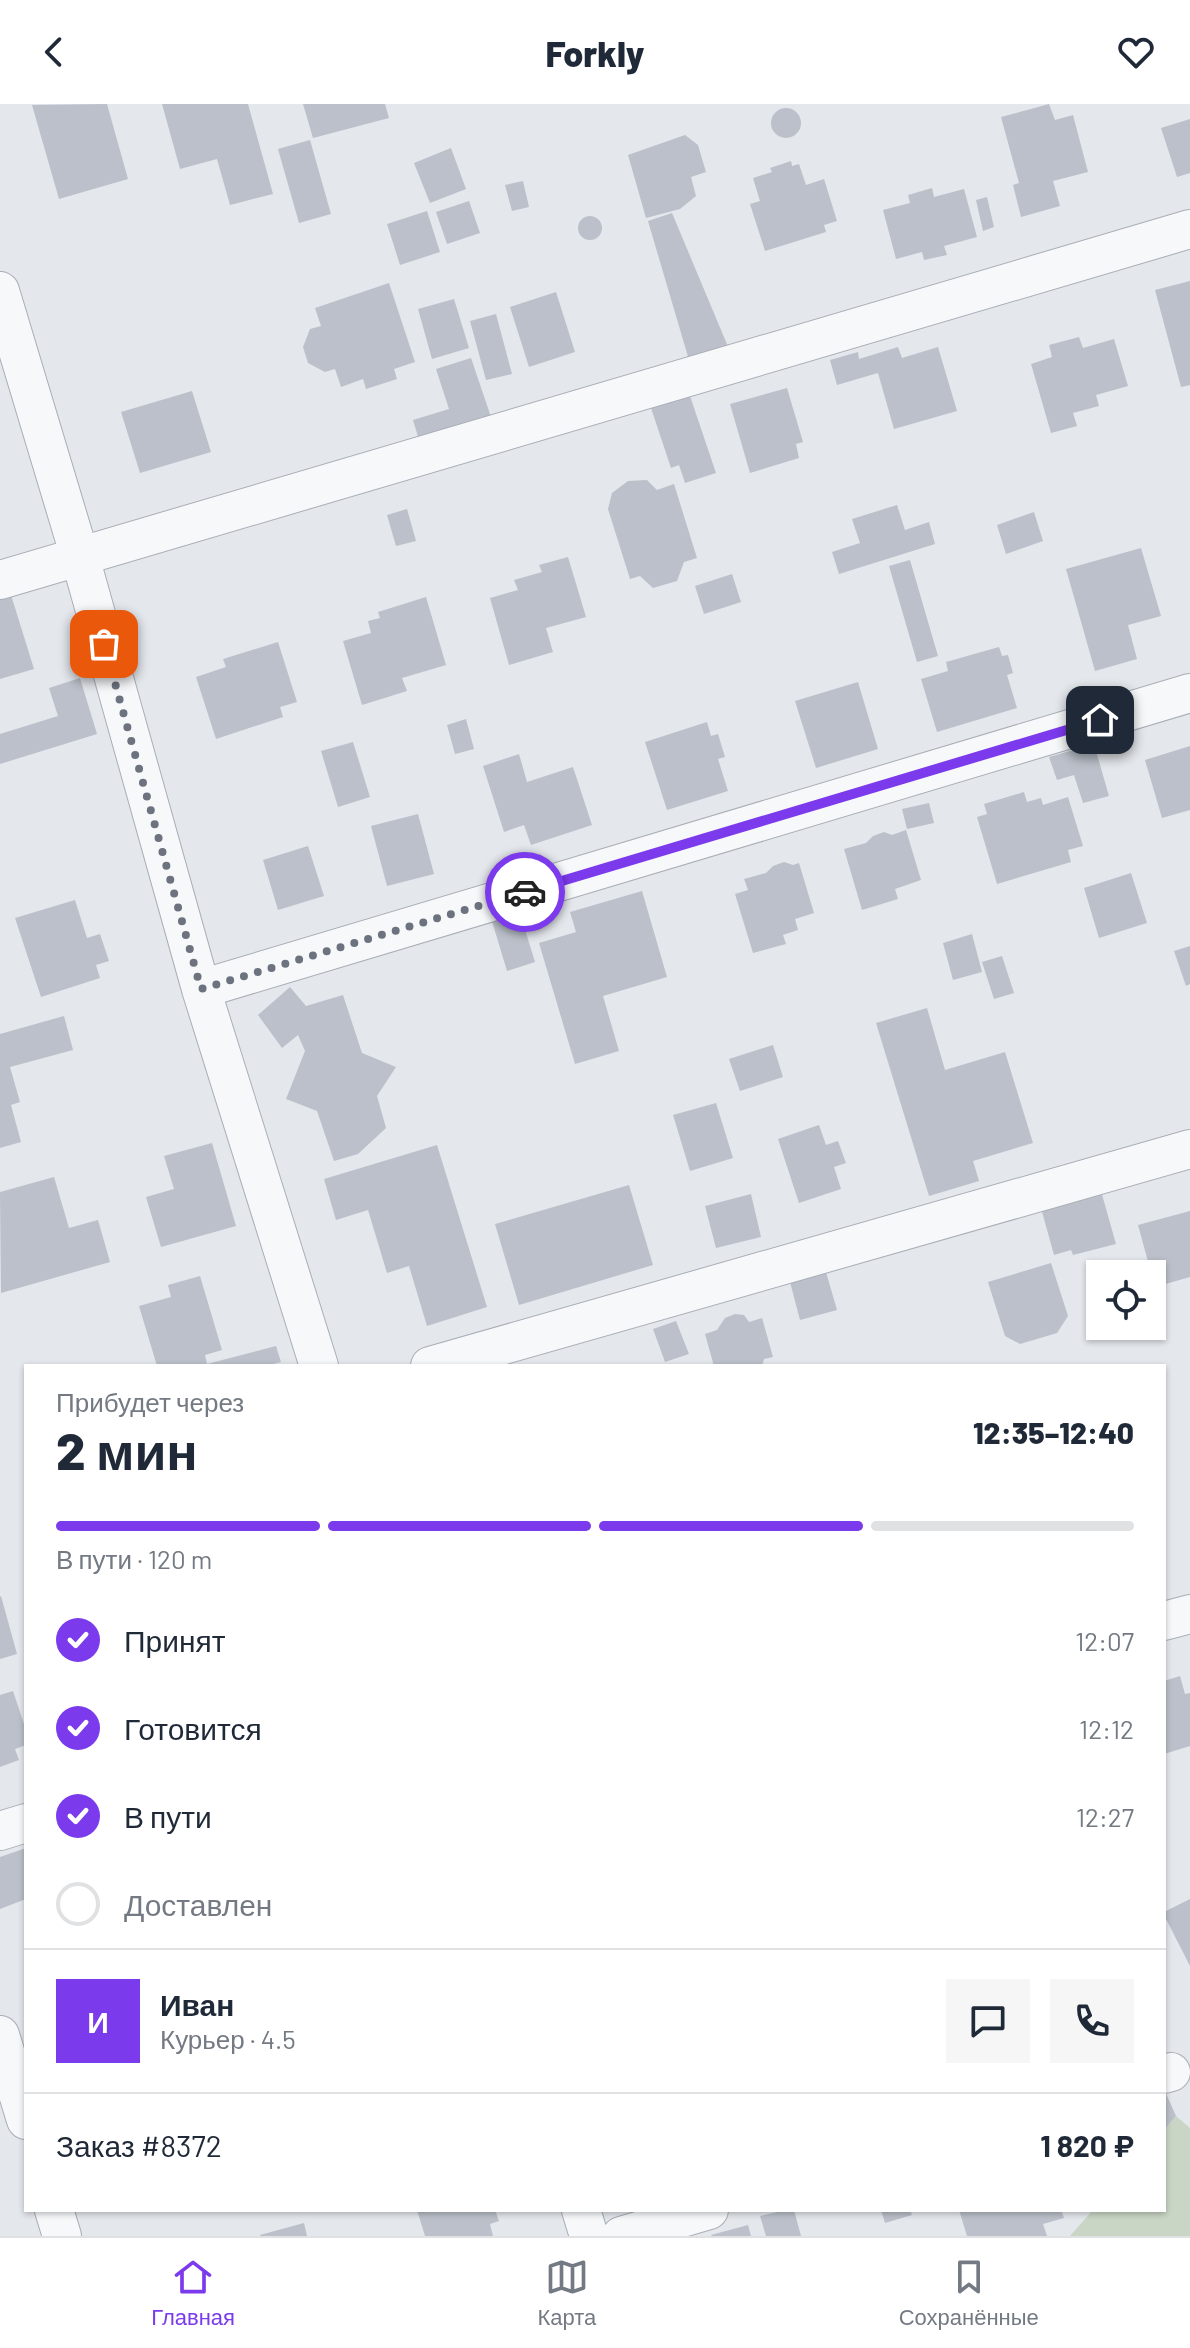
<!DOCTYPE html>
<html lang="ru">
<meta charset="utf-8">
<style>
body{margin:0;font-family:Barlow,sans-serif;background:#f6f6f7;color:#1f2937;height:100vh;display:flex;flex-direction:column;font-size:30px;white-space:nowrap}
*{box-sizing:border-box;margin:0}
p{font-size:26px;color:#747a83}
.icon{flex:none;width:44px;height:44px;fill:none;stroke:currentColor;stroke-width:2;stroke-linecap:round;stroke-linejoin:round}
.map{position:relative;flex:1;overflow:hidden}
.sheet{position:absolute;left:24px;top:1260px;width:1142px;height:848px;display:flex;flex-direction:column;background:#fff;border-radius:0px;box-shadow:0 2px 6px #0004}
.sheet>*{flex:none}
.controls{position:absolute;left:1086px;top:1156px;display:grid;gap:16px}
.controls a{display:grid;place-items:center;width:80px;height:80px;border-radius:0px;background:#fff;box-shadow:0 2px 6px #0004;font-size:40px}
.pin{position:absolute;display:grid;place-items:center;width:68px;height:68px;color:#fff;margin:-34px;border-radius:16px;box-shadow:0 4px 12px #0006}
.courier{position:absolute;display:grid;place-items:center;width:80px;height:80px;margin:-40px;border:6px solid #7c3aed;border-radius:50%;background:#fff;color:#222;box-shadow:0 2px 10px #0007}
.headline em{font-style:normal;font-weight:800}
.headline div{display:flex;flex-direction:column-reverse}
.headline{display:flex;align-items:center;justify-content:space-between;height:136px;padding:0 32px}
h1{font-size:52px;font-weight:800;line-height:60px}
.bar{display:grid;grid-template-columns:repeat(4,1fr);gap:12px 8px;align-content:center;height:96px;padding:0 32px}
.bar i{height:10px;border-radius:6px;background:#e0e1e3}
.bar .current{background:#7c3aed}
.bar p{grid-column:span 4}
.line{display:flex;align-items:center;gap:20px;padding:0 32px;border-top:2px solid #e0e1e3}
.line div{flex:1}
.round{display:grid;place-items:center;flex:none;width:84px;height:84px;border-radius:0px;background:#f6f6f7}
ol{padding:0 32px;list-style:none}
li{display:flex;align-items:center;gap:24px;height:88px}
li p{margin-inline-start:auto}
li .icon{padding:8px;border-radius:50%;background:#7c3aed;color:#fff;stroke-width:4}
li:last-child{color:#747a83}
li i{width:44px;height:44px;border:4px solid #e0e1e3;border-radius:50%}
header{display:flex;justify-content:space-between;align-items:center;height:104px;padding:0 32px;background:#fff;font-size:36px;font-weight:800}
.tabs{display:flex;justify-content:space-around;align-items:center;height:112px;border-top:2px solid #e0e1e3;background:#fff;font-size:22px;color:#747a83}
.tabs a{display:grid;justify-items:center;gap:4px}
.tabs .current{color:#7c3aed}
.map>svg:first-child{display:block}
</style>
<header><svg class="icon" aria-label="back" viewBox="0 0 24 24"><path d="M15 5l-7 7 7 7"/></svg>Forkly<svg class="icon" aria-label="heart" viewBox="0 0 24 24"><path d="M12 20l-8-8c-3-5 5-10 8-4 3-6 11-1 8 4z"/></svg></header>
<div class="map">
<svg width="1190" height="2132" viewBox="0 0 1190 2132">
<rect width="100%" height="100%" fill="#e4e7ec"/>
<path fill="#c9d6c5" d="M1176,2012L1190,2024V2132H1070L1093,2106H1164V2026Z"/>
<path fill="#bbc0ca" d="M107,0L128,75L59,95L32,1Z
M162,0H248L273,90L230,101L217,55L180,65Z
M303,0H385L389,14L313,34Z
M1049,0L1055,16L1073,11L1088,68L1053,77L1060,102L1021,113L1013,81L1019,79L1001,13Z
M771 19a15 15 0 1 1 30 0a15 15 0 1 1-30 0Z
M1190,15V69L1177,73L1161,24Z
M685,31L698,41L706,68L691,73L696,92L680,105L646,114L628,51Z
M310,36L331,110L299,119L278,45Z
M451,44L466,85L430,99L414,59Z
M791,57L792,62L799,60L806,81L824,75L837,117L824,121L826,128L765,147L750,100L760,97L753,74L772,68L770,64Z
M523,77L529,103L512,107L505,81Z
M932,84L934,93L964,85L977,133L944,142L947,151L924,156L922,148L896,155L883,106L910,99L908,91Z
M987,93L994,123L983,127L976,96Z
M469,97L480,129L447,140L436,108Z
M427,107L440,148L400,161L387,120Z
M672,109L729,245L689,256L648,117Z
M578 124a12 12 0 1 1 24 0a12 12 0 1 1-24 0Z
M1190,177V281L1181,283L1155,186Z
M389,179L415,258L394,265L397,275L366,285L363,275L341,283L335,265L325,268L308,259L303,243L310,225L321,222L315,204Z
M556,188L575,248L529,263L510,203Z
M454,195L469,244L432,255L418,205Z
M496,210L512,270L486,276L470,217Z
M1079,233L1083,244L1114,235L1128,282L1096,291L1099,302L1073,309L1077,322L1051,329L1031,260L1052,253L1049,241Z
M898,243L902,254L938,243L957,307L894,325L878,269L837,281L830,256L858,248L859,255Z
M471,254L491,313L419,336L413,316L449,305L436,265Z
M787,284L803,338L796,340L799,354L750,369L730,300Z
M192,287L211,348L140,369L121,308Z
M690,292L716,369L685,379L679,361L671,364L651,304Z
M647,376L657,386L674,380L697,454L684,458L677,477L653,484L640,472L630,475L608,405L612,389L628,377Z
M897,401L905,426L929,418L935,440L839,470L832,448L860,439L852,415Z
M407,405L416,437L396,442L387,411Z
M1034,408L1043,437L1006,450L997,421Z
M1141,444L1161,512L1128,521L1137,555L1095,567L1066,465Z
M568,453L586,513L546,524L553,548L509,561L490,494L518,486L514,476L542,468L539,461Z
M910,456L938,552L917,558L889,462Z
M732,470L741,498L704,510L695,482Z
M11,491L34,565L0,575V495Z
M426,493L446,561L402,574L407,587L362,601L343,537L371,529L368,517L380,514L378,508Z
M278,538L297,598L280,603L283,613L216,635L196,573L226,563L223,555Z
M999,543L1002,552L1008,551L1013,569L1007,571L1017,604L937,628L921,575L948,567L946,558Z
M80,574L97,630L0,660V630L58,612L49,584Z
M858,578L878,645L816,664L795,597Z
M466,615L474,645L455,650L447,621Z
M707,618L711,632L718,630L725,653L718,655L728,687L667,706L645,638Z
M353,638L370,693L338,703L321,647Z
M1094,640L1109,692L1083,699L1074,671L1057,676L1049,653Z
M1190,642V706L1162,714L1145,656Z
M519,650L527,678L573,663L592,721L531,741L524,721L504,728L483,662Z
M1024,688L1027,698L1041,694L1043,701L1068,693L1083,742L1068,746L1071,758L997,780L977,713L987,710L984,700Z
M929,699L934,719L907,725L902,705Z
M418,710L434,770L387,782L371,722Z
M906,726L921,776L895,785L898,795L862,806L844,745L866,739L873,732L884,728L892,731Z
M308,742L324,792L278,806L263,756Z
M784,758L793,761L799,759L814,809L795,815L798,826L783,831L786,840L753,849L735,790L748,786L744,775L766,769L773,762Z
M1131,769L1147,819L1099,834L1084,784Z
M642,787L667,873L603,892L619,947L575,960L539,839L576,828L570,808Z
M75,796L87,834L100,830L109,857L96,861L100,874L41,893L15,814Z
M519,806L535,858L507,867L491,814Z
M972,830L982,868L953,876L943,839Z
M1190,842V880L1186,882L1174,847Z
M1002,852L1014,889L994,895L982,858Z
M290,883L306,902L343,891L362,949L396,963L377,992L386,1024L358,1050L334,1057L317,1007L286,995L305,947L298,931L282,944L258,911Z
M927,904L945,966L1005,948L1033,1039L973,1057L979,1077L929,1092L876,919Z
M64,912L73,946L10,963L20,998L11,1001L21,1038L0,1044V930Z
M773,941L783,973L740,987L729,955Z
M716,999L733,1054L690,1067L673,1011Z
M819,1021L826,1041L838,1037L846,1059L834,1063L841,1085L799,1099L778,1035Z
M212,1039L236,1122L161,1143L146,1093L174,1085L164,1052Z
M437,1041L487,1203L427,1222L409,1162L387,1169L368,1106L336,1116L324,1075Z
M54,1073L69,1124L98,1116L110,1158L1,1189L0,1088Z
M629,1081L653,1161L519,1201L495,1120Z
M1101,1087L1116,1140L1073,1151L1071,1146L1054,1151L1041,1104Z
M751,1090L761,1133L716,1144L705,1102Z
M1190,1107V1173L1155,1183L1138,1121Z
M1051,1159L1068,1212L1057,1229L1020,1240L1005,1232L988,1178Z
M826,1168L837,1206L800,1216L790,1178Z
M200,1172L222,1246L205,1251L207,1260L276,1242L281,1258L266,1262H157L139,1202L171,1193L168,1181Z
M735,1210L744,1211L749,1218L762,1214L773,1253L764,1255L762,1262H714L705,1230L717,1226L725,1214Z
M676,1217L689,1250L665,1258L653,1225Z
M1,1492L17,1550L0,1555V1493Z
M1180,1572L1185,1590L1190,1589V1642L1164,1650V1577Z
M13,1587L26,1626V1641L15,1645L19,1656L0,1663V1591Z
M26,1744V1795L0,1805V1753Z
M1190,1795V1862L1164,1811V1808Z
M1164,1985L1176,2012L1164,2026Z
M417,2106H495L499,2117L490,2120L493,2132H425Z
M786,2106H794L801,2132H766L760,2112Z
M881,2106H910L912,2111L885,2119Z
M959,2106H1061L1064,2114L1043,2120L1047,2132H967Z
M304,2119L307,2132H260V2131Z
M748,2121L751,2132H712L711,2131Z"/>
<g fill="none" stroke-linecap="round" stroke-linejoin="round">
<g stroke="#a9aeb7" stroke-width="40">
<path id="minor" d="M0,187L80,453L201,885L319,1262
M0,476L1190,125
M201,885L1190,589
M430,1262L1190,1045
M1164,1517L1190,1510
M0,1727L26,1719
M0,1931L26,2016
M1164,1970L1171,1968
M54,2106L62,2132
M581,2106L589,2132
M621,2132L709,2106"/>
</g>
<use href="#minor" stroke="#f7f8fa" stroke-width="38"/>
</g>
<g fill="none" stroke-linecap="round" stroke-linejoin="round">
<path stroke="#6c737f" stroke-width="8" stroke-dasharray="0 14.4" d="M104,540L201,885L525,788"/>
<path stroke="#7c3aed" stroke-width="10" d="M525,788L1100,616"/>
</g>
</svg>
<div class="controls">
<a><svg class="icon" aria-label="locate" viewBox="0 0 24 24"><circle cx="12" cy="12" r="6"/><path d="M12 2v4M12 18v4M2 12h4M18 12h4"/></svg></a>
</div>
<div class="pin" style="left:104px;top:540px;background:#ea580c"><svg class="icon" aria-label="bag" viewBox="0 0 24 24"><path d="M5 8h14l-1 12H6zM9 8a3 3 0 0 1 6 0"/></svg></div>
<div class="pin" style="left:1100px;top:616px;background:#1f2937"><svg class="icon" aria-label="home" viewBox="0 0 24 24"><path d="M3 11l9-7 9 7M6 9v11h12V9"/></svg></div>
<div class="courier" style="left:525px;top:788px"><svg class="icon" aria-label="car" viewBox="0 0 24 24"><path d="M5 17H2v-5l4-1 3-4h7l3 4 3 1v5h-3M9 17h6M6 11h13"/><circle cx="7" cy="17" r="2"/><circle cx="17" cy="17" r="2"/></svg></div>
<section class="sheet">
<div class="headline"><div><h1>2 мин</h1><p>Прибудет через</p></div><em>12:35–12:40</em></div>
<div class="bar"><i class="current"></i><i class="current"></i><i class="current"></i><i></i><p>В пути · 120 m</p></div>
<ol>
<li><svg class="icon" aria-label="check" viewBox="0 0 24 24"><path d="M5 12l5 5 9-10"/></svg>Принят<p>12:07</p></li>
<li><svg class="icon" aria-label="check" viewBox="0 0 24 24"><path d="M5 12l5 5 9-10"/></svg>Готовится<p>12:12</p></li>
<li><svg class="icon" aria-label="check" viewBox="0 0 24 24"><path d="M5 12l5 5 9-10"/></svg>В пути<p>12:27</p></li>
<li><i></i>Доставлен</li>
</ol>
<div class="line" style="height:144px"><b class="round" style="background:#7c3aed;color:#fff">И</b><div><b>Иван</b><p>Курьер · 4.5</p></div><a class="round"><svg class="icon" aria-label="chat" viewBox="0 0 24 24"><path d="M4 5h16v11H9l-5 4z"/></svg></a><a class="round"><svg class="icon" aria-label="phone" viewBox="0 0 24 24"><path d="M5 4h4l2 5-3 2q2 4 5 5l2-3 5 2v4C11 20 4 13 5 4z"/></svg></a></div>
<div class="line" style="height:104px"><div>Заказ #8372</div><b>1 820 ₽</b></div>
</section>
</div>
<nav class="tabs">
<a class="current"><svg class="icon" aria-label="home" viewBox="0 0 24 24"><path d="M3 11l9-7 9 7M6 9v11h12V9"/></svg>Главная</a>
<a><svg class="icon" aria-label="map" viewBox="0 0 24 24"><path d="M3 6l6-2 6 2 6-2v14l-6 2-6-2-6 2zM9 4v14M15 6v14"/></svg>Карта</a>
<a><svg class="icon" aria-label="saved" viewBox="0 0 24 24"><path d="M7 4h10v16l-5-4-5 4z"/></svg>Сохранённые</a>
</nav>
